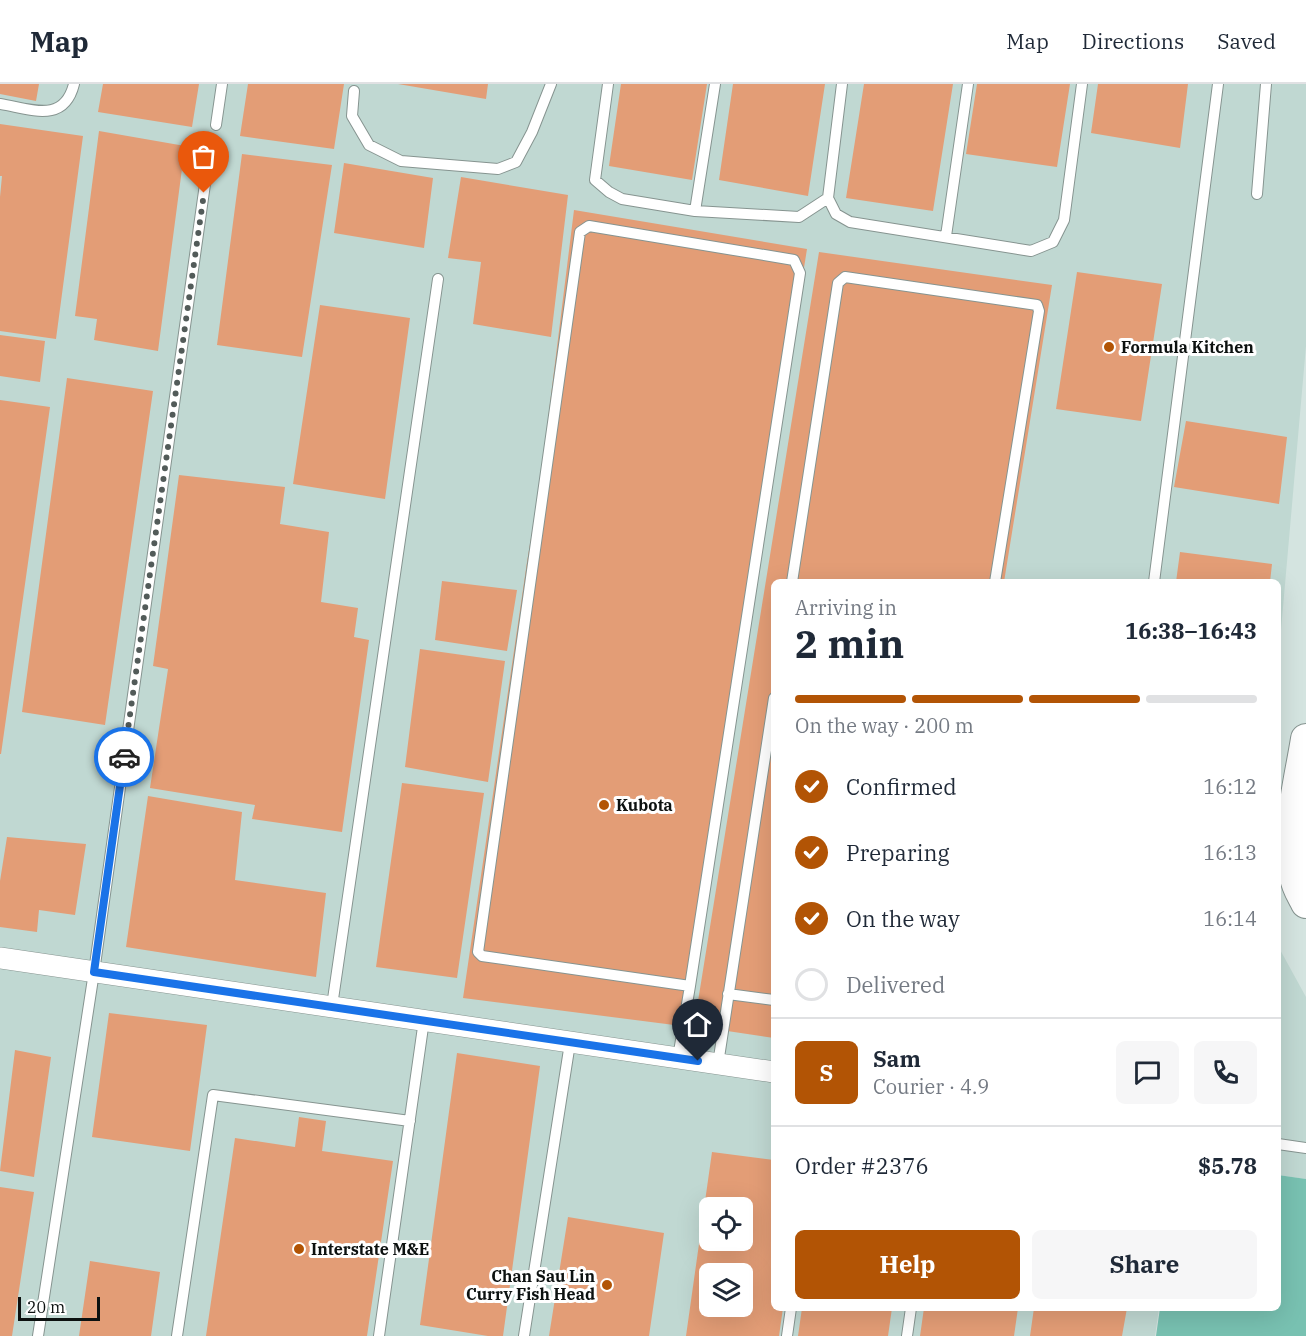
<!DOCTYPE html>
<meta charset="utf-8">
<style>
body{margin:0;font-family:"IBM Plex Serif",serif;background:#f6f6f7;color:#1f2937;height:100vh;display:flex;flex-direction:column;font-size:22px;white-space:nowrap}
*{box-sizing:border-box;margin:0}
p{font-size:20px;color:#747a83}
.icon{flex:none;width:33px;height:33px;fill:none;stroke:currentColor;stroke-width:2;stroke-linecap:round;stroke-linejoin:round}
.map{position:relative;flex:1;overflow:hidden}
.sheet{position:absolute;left:771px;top:495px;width:510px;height:732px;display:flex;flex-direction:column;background:#fff;border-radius:9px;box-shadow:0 6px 24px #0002}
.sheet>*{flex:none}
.tools{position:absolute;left:699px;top:1113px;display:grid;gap:12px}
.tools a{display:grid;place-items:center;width:54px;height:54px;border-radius:9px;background:#fff;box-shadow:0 6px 24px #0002;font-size:30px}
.scale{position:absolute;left:18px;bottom:15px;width:82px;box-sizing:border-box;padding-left:6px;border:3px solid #0c1110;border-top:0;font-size:16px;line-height:21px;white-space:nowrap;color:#0c1110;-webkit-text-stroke:4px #fff;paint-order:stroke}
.pin{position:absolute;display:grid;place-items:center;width:51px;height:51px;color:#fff;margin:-62px -26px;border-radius:50% 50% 50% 0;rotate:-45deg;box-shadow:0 0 6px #0007}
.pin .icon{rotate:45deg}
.courier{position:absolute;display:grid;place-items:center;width:60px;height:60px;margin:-30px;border:4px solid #1a73e8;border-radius:50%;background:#fff;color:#222;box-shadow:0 2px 8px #0007}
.head em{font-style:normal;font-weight:800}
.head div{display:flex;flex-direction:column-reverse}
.head{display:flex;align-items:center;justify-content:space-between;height:102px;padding:0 24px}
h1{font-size:39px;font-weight:800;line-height:45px}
.bar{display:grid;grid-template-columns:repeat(4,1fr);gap:9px 6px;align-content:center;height:72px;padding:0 24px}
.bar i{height:8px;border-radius:4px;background:#e0e1e3}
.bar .on{background:#b25405}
.bar p{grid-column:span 4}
.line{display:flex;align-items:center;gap:15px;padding:0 24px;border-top:2px solid #e0e1e3}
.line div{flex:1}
.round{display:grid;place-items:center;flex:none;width:63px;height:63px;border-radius:9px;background:#f6f6f7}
ol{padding:0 24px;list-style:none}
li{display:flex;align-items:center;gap:18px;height:66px}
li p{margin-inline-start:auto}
li .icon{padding:6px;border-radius:50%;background:#b25405;color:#fff;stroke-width:4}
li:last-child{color:#747a83}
li i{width:33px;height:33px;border:3px solid #e0e1e3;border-radius:50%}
.cta{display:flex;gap:12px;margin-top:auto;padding:12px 24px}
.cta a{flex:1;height:69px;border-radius:9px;background:#b25405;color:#fff;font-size:24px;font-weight:800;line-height:69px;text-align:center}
.cta a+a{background:#f6f6f7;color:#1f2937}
header{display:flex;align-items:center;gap:36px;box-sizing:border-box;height:84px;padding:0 30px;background:#fff;border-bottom:2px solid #e0e1e3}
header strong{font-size:28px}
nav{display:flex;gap:33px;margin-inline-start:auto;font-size:21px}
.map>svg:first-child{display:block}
</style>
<header>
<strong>Map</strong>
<nav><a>Map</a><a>Directions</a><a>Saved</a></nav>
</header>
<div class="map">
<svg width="1306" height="1252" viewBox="0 0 1306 1252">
<rect width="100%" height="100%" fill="#d4e4e0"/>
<path fill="#c0d8d2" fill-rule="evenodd" d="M0,0H1306V262L1278,580V498H774V1224H1159L1155,1252H0ZM710,1124H742V1156H710ZM710,1190H742V1222H710Z
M1278,862L1306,913V1095L1278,1091Z"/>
<path fill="#78c1b1" d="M1278,1091L1306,1095V1252H1156L1160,1224H1278Z"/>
<path fill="#e39d76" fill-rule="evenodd" d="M0,0H39L36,17L0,10Z
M103,0H199L192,43L98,28Z
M248,0H344L334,65L240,52Z
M398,0H488L486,15Z
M621,0H707L692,96L609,82Z
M733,0H825L808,112L719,96Z
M864,0H953L933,127L846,114Z
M977,0H1070L1057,83L966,70Z
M1098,0H1188L1180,64L1091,49Z
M0,40L83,52L56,255L0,247V113L2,92H0Z
M99,47L185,62L158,267L94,256L97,235L75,232Z
M242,70L332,81L302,273L217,261Z
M344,79L433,94L424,164L334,149Z
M461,93L568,111L551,253L473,240L481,178L448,174Z
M574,126L807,165L682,942L463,914L527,478L540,400Z
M819,168L1052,201L1004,498H774V954L694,942Z
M1077,188L1162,200L1141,337L1056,325Z
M320,221L410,234L385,415L293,400Z
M0,251L45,257L40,298L0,292Z
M67,294L153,307L105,641L22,628Z
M0,316L50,323L1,670H0Z
M1186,337L1287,353L1279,420L1174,403Z
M179,391L285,403L280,440L329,448L321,518L358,524L354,553L369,556L342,748L252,735L255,721L150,704L168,585L153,582Z
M1180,468L1272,480L1270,498H1176Z
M442,497L517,506L507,567L435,556Z
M420,565L505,577L488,698L405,683Z
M402,699L484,709L457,894L376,883Z
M148,712L242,728L235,796L326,809L316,893L126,863Z
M7,753L86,760L75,831L39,826L37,848L0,843V797Z
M109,929L207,941L190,1067L92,1053Z
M15,966L51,973L34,1093L0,1087Z
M457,969L540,982L503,1252H488L420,1241Z
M299,1033L326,1037L322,1067L393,1077L367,1252H206L235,1054L295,1063Z
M712,1068L774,1076V1224H783L779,1252H686ZM710,1124H742V1156H710ZM710,1190H742V1222H710Z
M0,1103L34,1108L12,1252H0Z
M568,1133L664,1149L649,1252H549Z
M90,1177L160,1188L151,1252H79Z
M802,1224H892L888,1252H798Z
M924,1224H1018L1014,1252H920Z
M1034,1224H1127L1122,1252H1030Z"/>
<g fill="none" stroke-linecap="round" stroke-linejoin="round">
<g stroke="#869490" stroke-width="12">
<path id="lane" d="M608,0L595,96L609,108L622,115L695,127L799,133L828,114
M842,0L828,114L836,130L850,138L1031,167L1053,158L1064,136L1082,0
M354,7L352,32L369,61L401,77L498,85L516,78L532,48L551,0
M0,20C31,25 64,40 74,0
M216,41L222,0
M1257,110L1266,0
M695,127L715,0
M946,152L968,0
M792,498L838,199L845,193L1037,221L1039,227L995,498
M1154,498L1218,0
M728,910L774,916
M332,922L438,195
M678,974L690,902L800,189L794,176L589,142L580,148L478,868L482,872L690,902
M718,980L774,614
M1278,1060L1306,1064
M38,1252L94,888L207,86
M177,1252L213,1011L410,1037
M379,1252L424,936
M524,1252L570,959
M787,1252L791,1224
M907,1252L911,1224"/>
</g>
<g stroke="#869490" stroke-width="22">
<path id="street" d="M0,874L774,988"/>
</g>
<g stroke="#869490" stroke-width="32">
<path id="secondary" d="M1306,655C1299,699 1285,748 1295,793C1296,802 1302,811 1306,819"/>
</g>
<use href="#lane" stroke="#fff" stroke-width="10"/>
<use href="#street" stroke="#fff" stroke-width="21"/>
<use href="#secondary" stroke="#fff" stroke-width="30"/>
</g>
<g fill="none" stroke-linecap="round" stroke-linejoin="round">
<path stroke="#525b59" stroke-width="6" stroke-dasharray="0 10.8" d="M124,673L204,109"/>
<path stroke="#1a73e8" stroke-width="8" d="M124,673L94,888L698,977"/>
</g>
<g fill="#b25405" stroke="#fff" stroke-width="2">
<circle cx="1109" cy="263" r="6"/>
<circle cx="604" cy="721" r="6"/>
<circle cx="299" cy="1165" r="6"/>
<circle cx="607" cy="1201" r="6"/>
</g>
<g text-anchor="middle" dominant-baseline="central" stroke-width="6" stroke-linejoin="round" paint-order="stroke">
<g font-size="16" font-weight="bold" fill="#0c1110" stroke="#fff" text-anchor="start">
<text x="1121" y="263">Formula Kitchen</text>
<text x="616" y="721">Kubota</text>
<text x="311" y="1165">Interstate M&amp;E</text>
<text x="595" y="1192" text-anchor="end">Chan Sau Lin<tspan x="595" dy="18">Curry Fish Head</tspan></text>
</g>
</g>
</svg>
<div class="tools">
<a><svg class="icon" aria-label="locate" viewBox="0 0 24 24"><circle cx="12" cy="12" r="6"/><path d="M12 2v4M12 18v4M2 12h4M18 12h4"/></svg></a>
<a><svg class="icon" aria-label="layers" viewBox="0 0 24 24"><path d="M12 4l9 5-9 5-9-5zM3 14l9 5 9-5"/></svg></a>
</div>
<div class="scale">20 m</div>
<div class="pin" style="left:204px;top:109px;background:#ea580c"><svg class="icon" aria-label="bag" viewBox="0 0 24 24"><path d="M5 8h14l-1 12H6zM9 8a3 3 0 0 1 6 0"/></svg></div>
<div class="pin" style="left:698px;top:977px;background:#1f2937"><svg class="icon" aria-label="home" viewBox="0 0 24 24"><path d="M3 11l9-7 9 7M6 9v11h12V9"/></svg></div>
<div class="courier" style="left:124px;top:673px"><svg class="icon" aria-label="car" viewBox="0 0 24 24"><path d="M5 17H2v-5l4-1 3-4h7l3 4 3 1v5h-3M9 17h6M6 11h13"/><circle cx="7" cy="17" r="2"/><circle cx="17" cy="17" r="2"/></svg></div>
<section class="sheet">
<div class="head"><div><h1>2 min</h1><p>Arriving in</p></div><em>16:38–16:43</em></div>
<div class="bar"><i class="on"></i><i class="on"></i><i class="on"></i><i></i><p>On the way · 200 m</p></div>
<ol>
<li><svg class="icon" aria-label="check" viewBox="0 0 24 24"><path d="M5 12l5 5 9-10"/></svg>Confirmed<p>16:12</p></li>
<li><svg class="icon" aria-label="check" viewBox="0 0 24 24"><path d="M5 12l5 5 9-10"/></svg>Preparing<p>16:13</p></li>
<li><svg class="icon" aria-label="check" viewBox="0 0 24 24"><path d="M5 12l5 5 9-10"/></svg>On the way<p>16:14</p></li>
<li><i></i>Delivered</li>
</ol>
<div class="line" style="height:108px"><b class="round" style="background:#b25405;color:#fff">S</b><div><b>Sam</b><p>Courier · 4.9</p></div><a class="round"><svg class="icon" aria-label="chat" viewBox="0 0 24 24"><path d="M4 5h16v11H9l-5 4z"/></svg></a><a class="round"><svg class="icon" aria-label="phone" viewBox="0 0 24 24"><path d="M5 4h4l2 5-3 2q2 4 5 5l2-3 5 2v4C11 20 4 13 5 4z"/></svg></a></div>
<div class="line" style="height:78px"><div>Order #2376</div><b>$5.78</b></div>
<div class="cta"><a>Help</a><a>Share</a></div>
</section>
</div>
